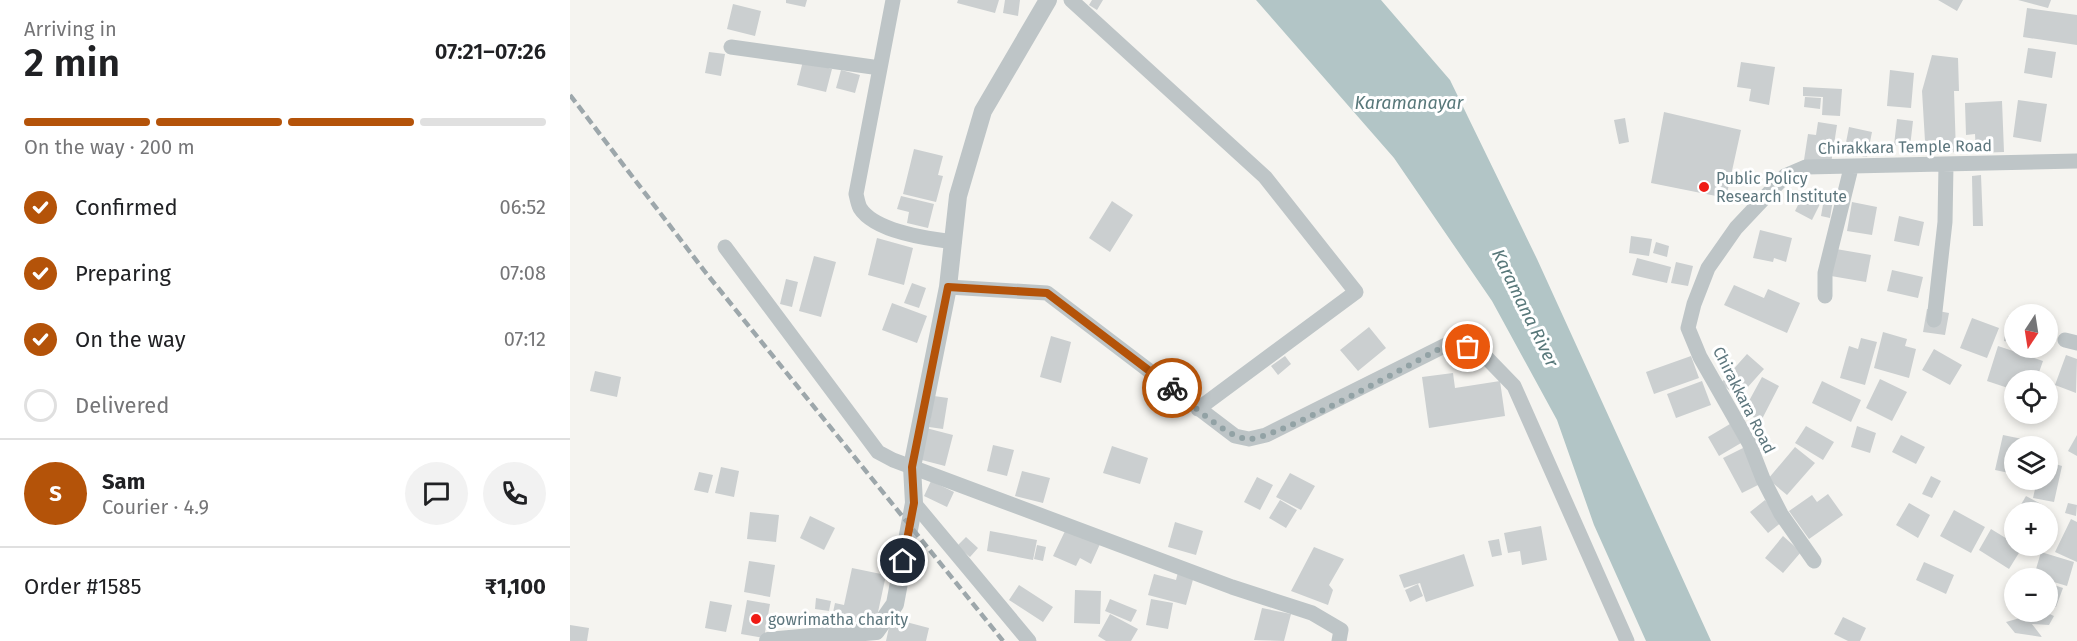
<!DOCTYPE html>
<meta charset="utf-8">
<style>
body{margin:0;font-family:"Fira Sans",sans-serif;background:#f2f2f2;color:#202124;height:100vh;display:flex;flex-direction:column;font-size:22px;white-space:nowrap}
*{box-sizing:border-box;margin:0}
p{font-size:20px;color:#757577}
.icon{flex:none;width:33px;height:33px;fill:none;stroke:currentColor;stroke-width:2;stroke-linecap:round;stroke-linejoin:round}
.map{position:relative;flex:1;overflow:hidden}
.drawer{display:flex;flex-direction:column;background:#fff;width:570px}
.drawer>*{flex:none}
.needle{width:39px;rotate:192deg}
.buttons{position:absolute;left:1434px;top:304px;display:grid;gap:12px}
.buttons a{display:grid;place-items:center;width:54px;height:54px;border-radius:50%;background:#fff;box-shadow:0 3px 9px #0003;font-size:30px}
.pin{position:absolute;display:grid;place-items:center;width:51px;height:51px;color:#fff;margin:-26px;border:3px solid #fff;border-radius:50%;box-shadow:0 2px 6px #0007}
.courier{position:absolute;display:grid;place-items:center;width:60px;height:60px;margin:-30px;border:4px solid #b45309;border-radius:50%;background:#fff;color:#222;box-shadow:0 2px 8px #0007}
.headline em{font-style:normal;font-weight:600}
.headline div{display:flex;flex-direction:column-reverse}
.headline{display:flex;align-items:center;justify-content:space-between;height:102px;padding:0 24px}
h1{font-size:39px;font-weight:600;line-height:45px}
.bar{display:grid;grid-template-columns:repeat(4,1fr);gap:9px 6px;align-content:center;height:72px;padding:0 24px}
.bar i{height:8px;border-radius:4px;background:#e0e0e0}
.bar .on{background:#b45309}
.bar p{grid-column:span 4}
.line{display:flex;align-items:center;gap:15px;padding:0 24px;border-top:2px solid #e0e0e0}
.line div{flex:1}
.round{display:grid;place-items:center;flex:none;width:63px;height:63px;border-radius:32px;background:#f2f2f2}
ol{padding:0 24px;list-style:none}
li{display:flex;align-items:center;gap:18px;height:66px}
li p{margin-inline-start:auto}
li .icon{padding:6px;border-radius:50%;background:#b45309;color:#fff;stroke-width:4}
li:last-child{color:#757577}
li i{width:33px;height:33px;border:3px solid #e0e0e0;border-radius:50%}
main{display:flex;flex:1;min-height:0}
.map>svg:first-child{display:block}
</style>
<main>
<section class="drawer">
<div class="headline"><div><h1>2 min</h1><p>Arriving in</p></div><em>07:21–07:26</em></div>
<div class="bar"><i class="on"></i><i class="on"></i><i class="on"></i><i></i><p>On the way · 200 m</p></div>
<ol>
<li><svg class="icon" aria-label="check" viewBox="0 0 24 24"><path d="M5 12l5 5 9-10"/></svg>Confirmed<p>06:52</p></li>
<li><svg class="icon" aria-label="check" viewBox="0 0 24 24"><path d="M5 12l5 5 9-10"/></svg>Preparing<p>07:08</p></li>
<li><svg class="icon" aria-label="check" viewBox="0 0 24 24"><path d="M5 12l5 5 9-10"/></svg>On the way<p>07:12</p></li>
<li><i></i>Delivered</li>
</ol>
<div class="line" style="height:108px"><b class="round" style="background:#b45309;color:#fff">S</b><div><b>Sam</b><p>Courier · 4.9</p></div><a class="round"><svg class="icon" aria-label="chat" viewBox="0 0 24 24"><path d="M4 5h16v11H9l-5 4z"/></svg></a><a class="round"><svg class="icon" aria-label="phone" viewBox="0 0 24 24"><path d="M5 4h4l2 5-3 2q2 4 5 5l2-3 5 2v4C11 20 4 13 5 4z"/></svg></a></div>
<div class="line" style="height:78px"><div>Order #1585</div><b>₹1,100</b></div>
</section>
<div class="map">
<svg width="1507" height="641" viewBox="0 0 1507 641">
<rect width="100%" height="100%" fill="#f5f4f0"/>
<path fill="#b2c5c6" d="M686,0H811L880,80L967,259L1141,641H1076L1024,525L987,420L922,301L824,158Z"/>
<path fill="#cbcfd0" d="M216,0H237L235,7L216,3Z
M388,0H429L425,13L387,3Z
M435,0H450L448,16L433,13Z
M522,0H533L527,10L519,5Z
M1368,0H1393L1387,11Z
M1448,0H1481L1478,8Z
M163,4L191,11L185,36L157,29Z
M1457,8L1507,15V45L1453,37Z
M1458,48L1486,52L1482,78L1454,73Z
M139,52L155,54L151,76L135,73Z
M1362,55L1388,58L1389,91H1384L1386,153L1380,151L1379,140L1355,141L1352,91Z
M233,61L262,69L256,92L227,85Z
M1171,62L1205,67L1199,105L1179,101L1181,89L1167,87Z
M271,70L290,75L285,93L266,88Z
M1320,70L1344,73L1341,108L1317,106Z
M1233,87L1272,89L1270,116L1252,115L1253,97L1233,96Z
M1235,97L1251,98L1250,109L1234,107Z
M1448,100L1477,104L1471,142L1443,137Z
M1432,101L1434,152L1406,153L1405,134L1396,135L1395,103Z
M1094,112L1171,130L1156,198L1081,183Z
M1055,118L1059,142L1049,144L1044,120Z
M1327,119L1343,121L1340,147L1324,145Z
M1248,122L1267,125L1261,164L1234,160L1238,134L1246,135Z
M1279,127L1302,132L1297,157L1274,153Z
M344,149L373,156L368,175L373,176L366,202L333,194Z
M1411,175L1413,226H1403L1402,176Z
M1234,193L1251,202L1242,220L1225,211Z
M331,196L364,204L358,228L337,223L339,212L327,209Z
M1254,199L1263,200L1260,218L1251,216Z
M542,201L563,215L540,252L519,238Z
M1282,202L1307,207L1302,235L1277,231Z
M1329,216L1354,222L1349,246L1324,241Z
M1190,230L1222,238L1216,262L1204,258L1203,262L1183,258Z
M1061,236L1082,239L1079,256L1059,253Z
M307,238L343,248L334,285L298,275Z
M1086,242L1099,246L1097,257L1083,253Z
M1266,249L1301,255L1296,282L1261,276Z
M244,256L266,262L251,317L229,311Z
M1067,258L1101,267L1097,283L1062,275Z
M1106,262L1123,266L1118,286L1101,283Z
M1322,270L1353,277L1348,298L1317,291Z
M216,279L228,282L222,307L210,304Z
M342,283L356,288L349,308L334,303Z
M1164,285L1194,298L1198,289L1230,303L1217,333L1154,305Z
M322,303L357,316L347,343L312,330Z
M1357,309L1379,313L1375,335L1353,332Z
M1438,316L1444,317V343L1434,341Z
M1402,318L1429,328L1417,358L1390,348Z
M799,327L816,348L788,371L770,350Z
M1313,332L1337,339L1335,346L1346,349L1339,378L1304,368Z
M481,336L501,342L491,383L470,377Z
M1291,338L1307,342L1295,385L1270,378L1279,346L1288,349Z
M1428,346L1473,361L1466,381H1444V390L1417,381Z
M1364,349L1392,365L1380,385L1352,370Z
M1177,354L1194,369L1168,398L1151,383Z
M1496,355L1507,359L1506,393L1485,385Z
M715,356L721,364L708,375L701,366Z
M1121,356L1129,378L1084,394L1076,372Z
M25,371L51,377L47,397L20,391Z
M883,373L885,388L930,381L935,416L859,428L852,377Z
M1192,377L1209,386L1191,421L1173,412Z
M1310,379L1337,392L1322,421L1296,408Z
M1132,381L1141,405L1106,418L1097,394Z
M1252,381L1291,400L1281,422L1242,403Z
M364,396L378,398L373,429L359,427Z
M1160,424L1171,443L1149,456L1138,437Z
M1236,426L1264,442L1253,460L1225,443Z
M1287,426L1306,433L1300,453L1281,447Z
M356,428L383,435L375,466L348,459Z
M1331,435L1355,447L1346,464L1322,452Z
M1433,435L1462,441L1461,447H1444V474L1425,470Z
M1507,435V456L1498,451Z
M423,445L444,450L437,476L417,471Z
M542,446L578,458L570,484L533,473Z
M1225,447L1245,463L1217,495L1198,479Z
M1173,448L1192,483L1172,493L1153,458Z
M1478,462L1492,466L1484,502L1463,498L1467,480H1478Z
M151,467L169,471L164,497L145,493Z
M452,471L480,478L473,503L445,496Z
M129,472L143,475L138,493L124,490Z
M720,473L745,486L731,510L706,497Z
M1361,476L1371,481L1362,498L1352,494Z
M687,477L703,485L690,510L674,502Z
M361,481L384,492L377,507L354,496Z
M1258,494L1273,515L1239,539L1219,511L1242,495L1247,502Z
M1456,496L1473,505L1468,513H1446Z
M710,500L727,510L716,528L699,518Z
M1195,500L1212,522L1198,533L1180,512Z
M1339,503L1360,515L1348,538L1326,525Z
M1498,503L1507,505L1506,516L1495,513Z
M1384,510L1415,527L1401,553L1370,536Z
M180,512L209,515L206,542L177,539Z
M240,516L265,528L254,550L230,538Z
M1501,519L1507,522V562L1485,552Z
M605,522L633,531L626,555L598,547Z
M971,526L977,560L952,565L950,551L938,553L934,533Z
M496,529L530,544L521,564L510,558L506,566L483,556Z
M1421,529L1452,548L1439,569L1409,550Z
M420,531L467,540L463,560L417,551Z
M1213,536L1231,552L1213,573L1195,558Z
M396,537L408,548L400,557L387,546Z
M929,539L932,555L922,557L918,541Z
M467,545L476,547L473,561L464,559Z
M744,547L774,559L759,585L763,590L758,605L721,591Z
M1471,552L1504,562L1497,586L1464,576Z
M894,554L904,586L856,602L850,583L834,588L829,575Z
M179,561L205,565L200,597L174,592Z
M1354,562L1384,575L1376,594L1346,580Z
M282,568L316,575L305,626L262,617L265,603L274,605Z
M608,572L624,576L616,605L578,595L584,574L606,580Z
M1478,583L1493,588L1486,607L1478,604Z
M848,584L853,596L840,602L835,590Z
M449,585L483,607L473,622L439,600Z
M505,590L531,591L530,624L504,623Z
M246,598L261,601L259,611L245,609Z
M540,599L567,610L561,622L535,611Z
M581,599L603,603L598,629L576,625Z
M177,600L200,604L194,638L171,634Z
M140,601L162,605L156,632L135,628Z
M692,608L721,614L714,641L684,640Z
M1453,612H1475L1484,616L1479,625L1462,624L1472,637L1445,633L1436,622L1450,618Z
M540,614L568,629L561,641H536L528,636Z
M1273,617L1296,628L1290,641H1278L1264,634Z
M321,618L359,628L356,641H316Z
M0,625L19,628L17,641H0Z"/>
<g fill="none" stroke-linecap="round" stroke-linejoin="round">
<path stroke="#bec5c7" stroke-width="15" d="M323,0L286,194C287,198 288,204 290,208C305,232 359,239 384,242
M501,0L695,177L786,292L628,409
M161,47L310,68
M155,247L308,452L323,460L662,587L742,613L771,630L769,641
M378,287L477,293L665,436L679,439L696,435L884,341L912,353L944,386L1057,641
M1255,296V273L1281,168
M1364,320L1375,222L1376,165
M1495,340L1507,343
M344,503L459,641
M1244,561L1211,514L1193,479L1179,443L1130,357L1118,328L1124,304L1138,268L1166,228L1215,176L1236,167L1507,161"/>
<path stroke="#bec5c7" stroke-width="18" d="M198,641L306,631L325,604L344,503L342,467L378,287L388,196L413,111L478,0"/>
<path stroke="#9da7ab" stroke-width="4.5" stroke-dasharray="9 4.5" stroke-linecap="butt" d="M0,95L136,273L433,641"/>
</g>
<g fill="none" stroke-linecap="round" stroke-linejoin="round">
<path stroke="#92a2a5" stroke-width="6" stroke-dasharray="0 10.8" d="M602,388C619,402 656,437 677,439C705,441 850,359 884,341L898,347"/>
<path stroke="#b45309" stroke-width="8" d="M333,561L344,503L342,467L378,287L477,293L602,388"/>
</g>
<g fill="#ef1b15" stroke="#fff" stroke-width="2">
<circle cx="1134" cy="187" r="6"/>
<circle cx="186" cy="619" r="6"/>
</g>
<g text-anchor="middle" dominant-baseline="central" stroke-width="6" stroke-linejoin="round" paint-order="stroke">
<g font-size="16" fill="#5d767d" stroke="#fff">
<text transform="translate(1335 147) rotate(-1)">Chirakkara Temple Road</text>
<text transform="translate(1174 400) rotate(63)">Chirakkara Road</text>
</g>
<g font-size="16" fill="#5d767d" stroke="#fff" text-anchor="start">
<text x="1146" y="178">Public Policy<tspan x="1146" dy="18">Research Institute</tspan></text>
<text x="198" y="619">gowrimatha charity</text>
</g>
<g font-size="18" font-style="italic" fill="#58787a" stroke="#fff">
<text x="839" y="103">Karamanayar</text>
<text transform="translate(955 308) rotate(64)">Karamana River</text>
</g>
</g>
</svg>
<div class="buttons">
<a><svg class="needle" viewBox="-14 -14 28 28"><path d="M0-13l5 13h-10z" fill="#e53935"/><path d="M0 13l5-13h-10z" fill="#757577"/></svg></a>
<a><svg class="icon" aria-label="locate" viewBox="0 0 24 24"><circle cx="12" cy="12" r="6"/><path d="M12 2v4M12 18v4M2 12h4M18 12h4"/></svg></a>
<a><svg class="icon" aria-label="layers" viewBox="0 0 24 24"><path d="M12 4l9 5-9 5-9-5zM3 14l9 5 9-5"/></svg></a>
<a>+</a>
<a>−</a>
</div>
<div class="pin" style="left:898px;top:347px;background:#ea580c"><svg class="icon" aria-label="bag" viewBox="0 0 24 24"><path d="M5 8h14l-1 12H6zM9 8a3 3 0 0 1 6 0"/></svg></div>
<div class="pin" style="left:333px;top:561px;background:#1f2937"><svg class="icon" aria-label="home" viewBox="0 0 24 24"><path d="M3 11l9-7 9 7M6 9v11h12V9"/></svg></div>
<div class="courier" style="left:602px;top:388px"><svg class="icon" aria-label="bike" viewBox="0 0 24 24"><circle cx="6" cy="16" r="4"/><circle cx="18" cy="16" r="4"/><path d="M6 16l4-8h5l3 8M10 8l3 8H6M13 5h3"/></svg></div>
</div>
</main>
